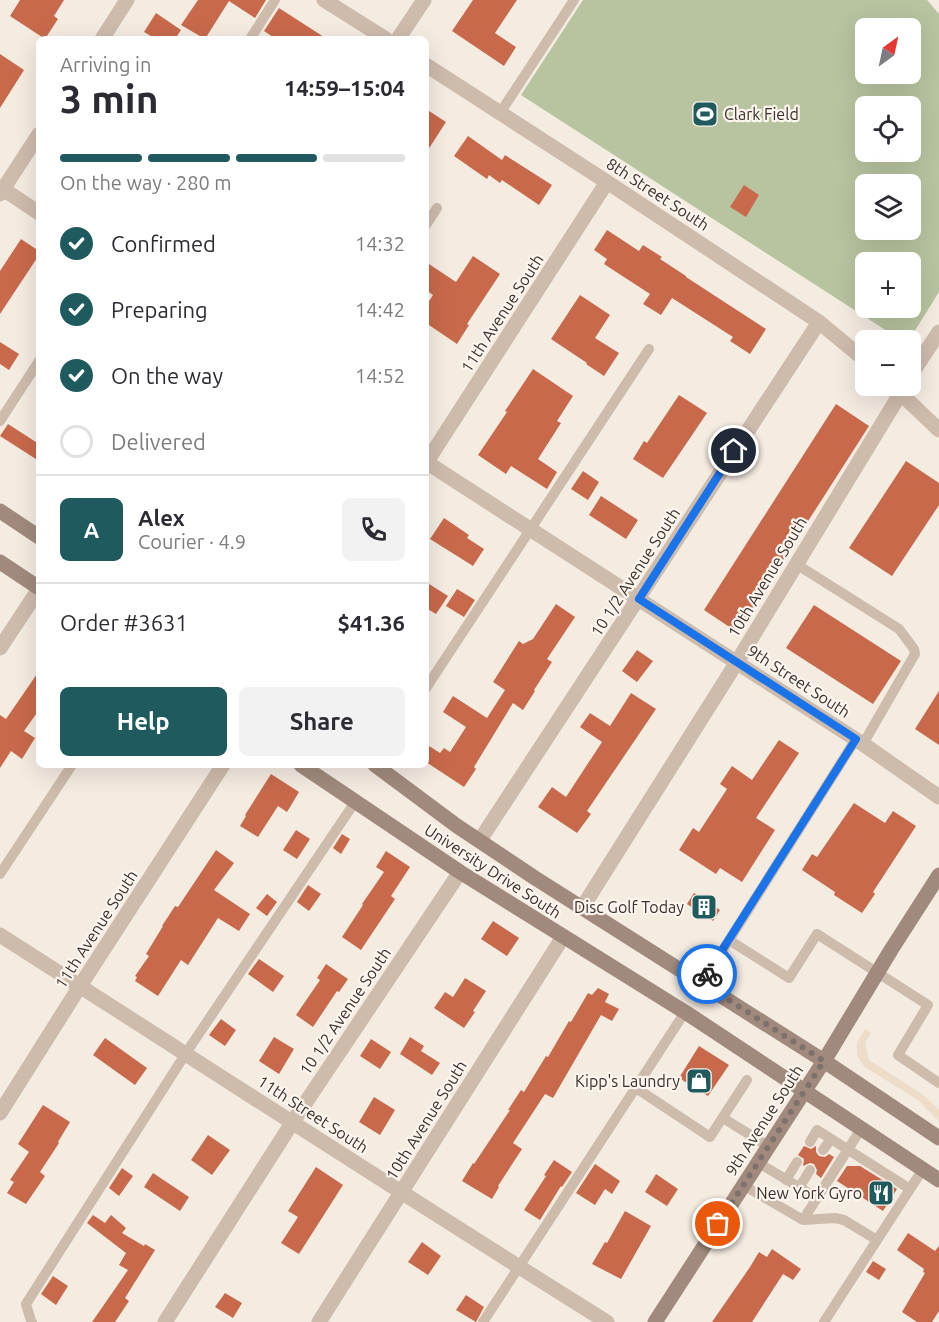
<!DOCTYPE html>
<meta charset="utf-8">
<style>
body{margin:0;font-family:Ubuntu,sans-serif;background:#f2f2f3;color:#2b2b33;height:100vh;display:flex;flex-direction:column;font-size:22px;white-space:nowrap}
*{box-sizing:border-box;margin:0}
p{font-size:20px;color:#7c7c81}
.icon{flex:none;width:33px;height:33px;fill:none;stroke:currentColor;stroke-width:2;stroke-linecap:round;stroke-linejoin:round}
.map{position:relative;flex:1;overflow:hidden}
.panel{position:absolute;left:36px;top:36px;width:393px;height:732px;display:flex;flex-direction:column;background:#fff;border-radius:9px;box-shadow:0 6px 24px #0002}
.panel>*{flex:none}
.needle{width:39px;rotate:33deg}
.tools{position:absolute;left:855px;top:18px;display:grid;gap:12px}
.tools a{display:grid;place-items:center;width:66px;height:66px;border-radius:9px;background:#fff;box-shadow:0 6px 24px #0002;font-size:30px}
.pin{position:absolute;display:grid;place-items:center;width:51px;height:51px;color:#fff;margin:-26px;border:3px solid #fff;border-radius:50%;box-shadow:0 2px 6px #0007}
.courier{position:absolute;display:grid;place-items:center;width:60px;height:60px;margin:-30px;border:4px solid #1a73e8;border-radius:50%;background:#fff;color:#222;box-shadow:0 2px 8px #0007}
.overview em{font-style:normal;font-weight:700}
.overview div{display:flex;flex-direction:column-reverse}
.overview{display:flex;align-items:center;justify-content:space-between;height:102px;padding:0 24px}
h1{font-size:39px;font-weight:700;line-height:45px}
.bar{display:grid;grid-template-columns:repeat(4,1fr);gap:9px 6px;align-content:center;height:72px;padding:0 24px}
.bar i{height:8px;border-radius:4px;background:#e1e1e2}
.bar .current{background:#1f5a5e}
.bar p{grid-column:span 4}
.line{display:flex;align-items:center;gap:15px;padding:0 24px;border-top:2px solid #e1e1e2}
.line div{flex:1}
.round{display:grid;place-items:center;flex:none;width:63px;height:63px;border-radius:9px;background:#f2f2f3}
ol{padding:0 24px;list-style:none}
li{display:flex;align-items:center;gap:18px;height:66px}
li p{margin-inline-start:auto}
li .icon{padding:6px;border-radius:50%;background:#1f5a5e;color:#fff;stroke-width:4}
li:last-child{color:#7c7c81}
li i{width:33px;height:33px;border:3px solid #e1e1e2;border-radius:50%}
.primary-button{display:flex;gap:12px;margin-top:auto;padding:12px 24px}
.primary-button a{flex:1;height:69px;border-radius:9px;background:#1f5a5e;color:#fff;font-size:24px;font-weight:700;line-height:69px;text-align:center}
.primary-button a+a{background:#f2f2f3;color:#2b2b33}
.map>svg:first-child{display:block}
</style>
<div class="map">
<svg width="939" height="1322" viewBox="0 0 939 1322">
<rect width="100%" height="100%" fill="#f4ebe1"/>
<path fill="#b8c4a0" fill-rule="evenodd" d="M583,0H927L939,14V292L909,340H901L521,95ZM866,28H910V74H866ZM866,106H910V152H866ZM866,184H910V230H866ZM866,262H910V308H866Z"/>
<path fill="#ecdcc8" d="M865,1029L871,1033L865,1042L869,1060L922,1094L939,1110V1121L918,1100L865,1067L860,1061L857,1054V1043Z"/>
<path fill="#c8694b" d="M20,0H64L54,16L58,19L45,39L10,16Z
M198,0H266L255,18L229,1L205,39L181,25Z
M473,0H517L495,33L516,47L504,66L452,31Z
M279,8L327,39H276L264,31Z
M156,13L181,30L175,39H156L144,32Z
M0,54L24,70L0,108Z
M426,109L446,122L426,153Z
M468,136L502,160L505,155L552,185L539,205L502,180L500,183L489,175L487,179L454,156Z
M744,185L759,195L746,217L730,207Z
M607,230L639,251L643,245L662,257L660,259L686,276V277L766,329L750,354L730,341L733,337L672,298L661,315L643,304L650,294L604,264L607,259L594,250Z
M21,239L39,251V255L0,314V271Z
M473,256L500,274L467,324L469,325L457,344L426,323V306L433,295L426,290V262L456,282Z
M580,295L610,315L595,338L619,353L604,376L586,364L587,363L551,339Z
M0,342L19,354L9,370L0,364Z
M533,369L573,396L557,421L561,423L538,459L557,472L547,489L511,466L506,474L478,455L507,412L505,411Z
M679,395L707,413L663,478L633,459L644,441L647,443Z
M836,404L869,426L737,632L704,610Z
M8,424L39,444V461L0,436Z
M906,461L939,483V505L892,576L849,548Z
M583,471L599,482L588,500L571,489Z
M601,496L638,520L626,539L589,515Z
M444,518L469,535L467,538L484,549L473,566L430,539Z
M426,582L448,596L436,614L426,608Z
M457,589L475,600L464,617L446,606Z
M556,604L575,617L547,659L552,662L534,690L535,691L523,710L513,703L474,767L476,769L464,787L426,762V744L440,753L444,748L450,752L466,727L443,712L453,696L487,718L505,690L493,682L519,641L523,644L533,639Z
M814,605L901,661L873,704L786,648Z
M637,650L653,661L637,682L622,671Z
M39,671V710L24,731L35,738L22,759L11,751L0,768V715L6,719Z
M939,691V745L915,729Z
M631,693L656,709L587,811L591,814L577,833L538,807L552,787L566,797L602,742L580,727L590,713L610,726Z
M779,740L799,753L756,818L775,830L742,882L720,868L716,874L679,850L693,828L699,832L727,789L720,784L732,766L752,780Z
M271,774L299,792L287,812L278,806L258,837L240,826L246,816L245,815Z
M854,803L885,823L893,811L916,826L873,892L875,894L862,913L834,895L835,892L802,870L812,854L817,857Z
M296,830L310,839L297,859L283,850Z
M342,834L350,839L341,854L333,848Z
M216,850L234,863L214,890L250,914L239,931L218,918L188,965L181,960L158,996L135,981L137,977L135,976L149,956L146,954L163,926H162L175,906L178,907Z
M386,851L410,867L391,896L395,899L361,950L342,937L363,905L362,904L384,872L376,867Z
M308,885L321,894L309,911L297,902Z
M694,893L720,910L713,921L687,904Z
M267,894L277,902L267,916L256,908Z
M493,921L519,938L507,956L481,939Z
M259,959L284,976L273,992L248,974Z
M326,964L348,979L339,992L337,991L313,1027L296,1015L320,980L317,978Z
M465,978L486,991L473,1011L475,1012L464,1028L434,1008L445,992L453,997Z
M598,988L609,994L605,1002L619,1009L612,1021L601,1015L553,1098L545,1094L513,1143L522,1149L498,1186L499,1187L492,1199L462,1181L473,1163L474,1164L510,1110H508L521,1090L524,1092L546,1056L548,1057L569,1021L571,1022L588,993L592,995Z
M221,1019L236,1030L225,1046L209,1035Z
M274,1037L294,1049L279,1074L259,1061Z
M410,1037L424,1046L421,1051L440,1063L432,1075L400,1054Z
M105,1038L147,1068L135,1085L93,1055Z
M371,1039L391,1052L380,1069L360,1056Z
M699,1046L729,1065L708,1096L679,1078Z
M374,1097L395,1110L380,1135L359,1122Z
M43,1105L70,1122L58,1142L59,1143L40,1172L45,1176L26,1204L7,1193L14,1182L10,1180L29,1152L18,1144Z
M208,1135L230,1150L212,1175L191,1160Z
M804,1146L811,1149L816,1146V1152L819,1156L825,1157L829,1154L834,1157L821,1178L816,1174L817,1170L814,1164L810,1163L803,1166L804,1159L798,1155Z
M554,1160L572,1172L562,1187L561,1186L540,1220L524,1210L546,1176L544,1175Z
M595,1164L620,1181L612,1194L605,1189L595,1205L576,1193Z
M847,1166H860L897,1189L883,1211L837,1181Z
M316,1167L343,1185L299,1254L281,1243L298,1217L288,1211Z
M122,1168L133,1176L119,1196L109,1188Z
M153,1173L189,1197L180,1211L144,1187Z
M656,1174L678,1189L667,1206L645,1192Z
M625,1211L651,1226L621,1279L592,1264L605,1242L607,1243Z
M93,1215L105,1223L111,1215L126,1228L122,1233L144,1246L145,1244L155,1250L125,1298L129,1301L115,1322H92L128,1270L119,1265L126,1253L87,1223Z
M908,1233L935,1251L939,1246V1311L932,1322H917L902,1312L925,1273L923,1272L924,1269L897,1250Z
M422,1242L441,1256L428,1275L408,1262Z
M772,1249L801,1269L793,1280L783,1274L752,1322H712L750,1267L759,1252L767,1257Z
M873,1261L886,1269L879,1280L866,1272Z
M53,1276L68,1286L56,1305L41,1294Z
M225,1293L242,1303L233,1318L215,1307Z
M466,1295L484,1307L476,1322L456,1310Z"/>
<g fill="none" stroke-linecap="round" stroke-linejoin="round">
<path stroke="#cdbbac" stroke-width="10" d="M250,39L275,0
M500,113L574,0
M426,225L437,208
M0,421L39,361
M796,564L899,629L914,649L915,654L863,744
M426,688L649,349
M0,874L72,765
M729,940L789,978L817,934L928,1005L898,1055L939,1083
M702,983L856,739
M636,1088L710,1137L747,1080
M723,1118L768,1146
M810,1142L817,1130L910,1189
M823,1150L831,1139
M757,1162L817,1198
M786,1180L797,1162
M743,1185L803,1220L835,1218L844,1220L877,1240
M799,1188L810,1170
M803,1220L861,1129
M32,1322L31,1321L26,1304L186,1053L355,802
M483,1322L685,1012
M824,1322L923,1169"/>
<path stroke="#cdbbac" stroke-width="15" d="M324,0L386,39
M102,39L127,0
M398,39L424,0
M426,65L607,182L819,322L866,361
M0,187L39,213
M0,194L39,134
M910,376L939,332
M895,388L939,430
M426,462L863,744L939,797
M426,463L607,182
M0,648L39,589
M480,840L819,322
M582,908L737,662L905,386
M0,935C202,1064 403,1195 607,1322
M0,1113L80,986L223,765
M165,1322L292,1123L460,872
M319,1322L563,937"/>
<path stroke="#a18a7d" stroke-width="15" d="M0,511L39,537
M0,562L39,588
M301,765L460,872L685,1012L939,1180
M375,765L457,826L535,878L824,1061L939,1138
M655,1322L824,1061L891,950L939,875"/>
</g>
<g fill="none" stroke-linecap="round" stroke-linejoin="round">
<path stroke="#7c716b" stroke-width="6" stroke-dasharray="0 10.8" d="M707,974L702,983L824,1061L718,1224"/>
<path stroke="#1a73e8" stroke-width="8" d="M707,974L856,739L639,599L734,451"/>
</g>
<defs>
<g id="stadium-square" transform="scale(1.35)"><rect x="-9" y="-9" width="18" height="18" rx="4" fill="#1f5a5e" stroke="#fbf5ee"/><path d="M0-5a6.5 5 0 1 0 0 10a6.5 5 0 1 0 0-10ZM-3.5-1.8h7v3.6h-7Z" fill="#fff"/></g>
<g id="building-square" transform="scale(1.35)"><rect x="-9" y="-9" width="18" height="18" rx="4" fill="#1f5a5e" stroke="#fbf5ee"/><path d="M-4-6H4V6H1V3H-1V6H-4ZM-2.5-4.3h1.7v1.8h-1.7ZM.8-4.3h1.7v1.8H.8ZM-2.5-1h1.7V.8h-1.7ZM.8-1h1.7V.8H.8Z" fill="#fff"/></g>
<g id="shop-square" transform="scale(1.35)"><rect x="-9" y="-9" width="18" height="18" rx="4" fill="#1f5a5e" stroke="#fbf5ee"/><path d="M-5-2.5h2.3a2.7 3.5 0 0 1 5.4 0H5L5.5 6h-11ZM-1.5-2.5h3a1.5 2.3 0 0 0-3 0Z" fill="#fff"/></g>
<g id="restaurant-square" transform="scale(1.35)"><rect x="-9" y="-9" width="18" height="18" rx="4" fill="#1f5a5e" stroke="#fbf5ee"/><path d="M-5-6h1v4h1v-4h1v4h1v-4h1v5L-1.5 .5V6h-2V.5L-5-1ZM5-6V6H3V1.5H1.5Q1.5-4 5-6Z" fill="#fff"/></g>
</defs>
<g fill-rule="evenodd">
<use href="#stadium-square" x="705" y="114"/>
<use href="#building-square" x="704" y="907"/>
<use href="#shop-square" x="699" y="1081"/>
<use href="#restaurant-square" x="881" y="1193"/>
</g>
<g text-anchor="middle" dominant-baseline="central" stroke-width="4.5" stroke-linejoin="round" paint-order="stroke">
<g font-size="16" fill="#3b302b" stroke="#fbf5ee" text-anchor="end">
<text x="724" y="114" text-anchor="start">Clark Field</text>
<text x="684" y="907">Disc Golf Today</text>
<text x="680" y="1081">Kipp's Laundry</text>
<text x="862" y="1193">New York Gyro</text>
</g>
<g font-size="16" fill="#3b302b" stroke="#fbf5ee">
<text transform="translate(658 194) rotate(33)">8th Street South</text>
<text transform="translate(502 313) rotate(-57)">11th Avenue South</text>
<text transform="translate(635 572) rotate(-57)">10 1/2 Avenue South</text>
<text transform="translate(767 577) rotate(-59)">10th Avenue South</text>
<text transform="translate(799 681) rotate(33)">9th Street South</text>
<text transform="translate(493 871) rotate(33)">University Drive South</text>
<text transform="translate(96 929) rotate(-57)">11th Avenue South</text>
<text transform="translate(345 1011) rotate(-56)">10 1/2 Avenue South</text>
<text transform="translate(313 1114) rotate(33)">11th Street South</text>
<text transform="translate(426 1120) rotate(-58)">10th Avenue South</text>
<text transform="translate(764 1120) rotate(-57)">9th Avenue South</text>
</g>
</g>
</svg>
<div class="tools">
<a><svg class="needle" viewBox="-14 -14 28 28"><path d="M0-13l5 13h-10z" fill="#e53935"/><path d="M0 13l5-13h-10z" fill="#7c7c81"/></svg></a>
<a><svg class="icon" aria-label="locate" viewBox="0 0 24 24"><circle cx="12" cy="12" r="6"/><path d="M12 2v4M12 18v4M2 12h4M18 12h4"/></svg></a>
<a><svg class="icon" aria-label="layers" viewBox="0 0 24 24"><path d="M12 4l9 5-9 5-9-5zM3 14l9 5 9-5"/></svg></a>
<a>+</a>
<a>−</a>
</div>
<div class="pin" style="left:718px;top:1224px;background:#ea580c"><svg class="icon" aria-label="bag" viewBox="0 0 24 24"><path d="M5 8h14l-1 12H6zM9 8a3 3 0 0 1 6 0"/></svg></div>
<div class="pin" style="left:734px;top:451px;background:#1f2937"><svg class="icon" aria-label="home" viewBox="0 0 24 24"><path d="M3 11l9-7 9 7M6 9v11h12V9"/></svg></div>
<div class="courier" style="left:707px;top:974px"><svg class="icon" aria-label="bike" viewBox="0 0 24 24"><circle cx="6" cy="16" r="4"/><circle cx="18" cy="16" r="4"/><path d="M6 16l4-8h5l3 8M10 8l3 8H6M13 5h3"/></svg></div>
<section class="panel">
<div class="overview"><div><h1>3 min</h1><p>Arriving in</p></div><em>14:59–15:04</em></div>
<div class="bar"><i class="current"></i><i class="current"></i><i class="current"></i><i></i><p>On the way · 280 m</p></div>
<ol>
<li><svg class="icon" aria-label="check" viewBox="0 0 24 24"><path d="M5 12l5 5 9-10"/></svg>Confirmed<p>14:32</p></li>
<li><svg class="icon" aria-label="check" viewBox="0 0 24 24"><path d="M5 12l5 5 9-10"/></svg>Preparing<p>14:42</p></li>
<li><svg class="icon" aria-label="check" viewBox="0 0 24 24"><path d="M5 12l5 5 9-10"/></svg>On the way<p>14:52</p></li>
<li><i></i>Delivered</li>
</ol>
<div class="line" style="height:108px"><b class="round" style="background:#1f5a5e;color:#fff">A</b><div><b>Alex</b><p>Courier · 4.9</p></div><a class="round"><svg class="icon" aria-label="phone" viewBox="0 0 24 24"><path d="M5 4h4l2 5-3 2q2 4 5 5l2-3 5 2v4C11 20 4 13 5 4z"/></svg></a></div>
<div class="line" style="height:78px"><div>Order #3631</div><b>$41.36</b></div>
<div class="primary-button"><a>Help</a><a>Share</a></div>
</section>
</div>
